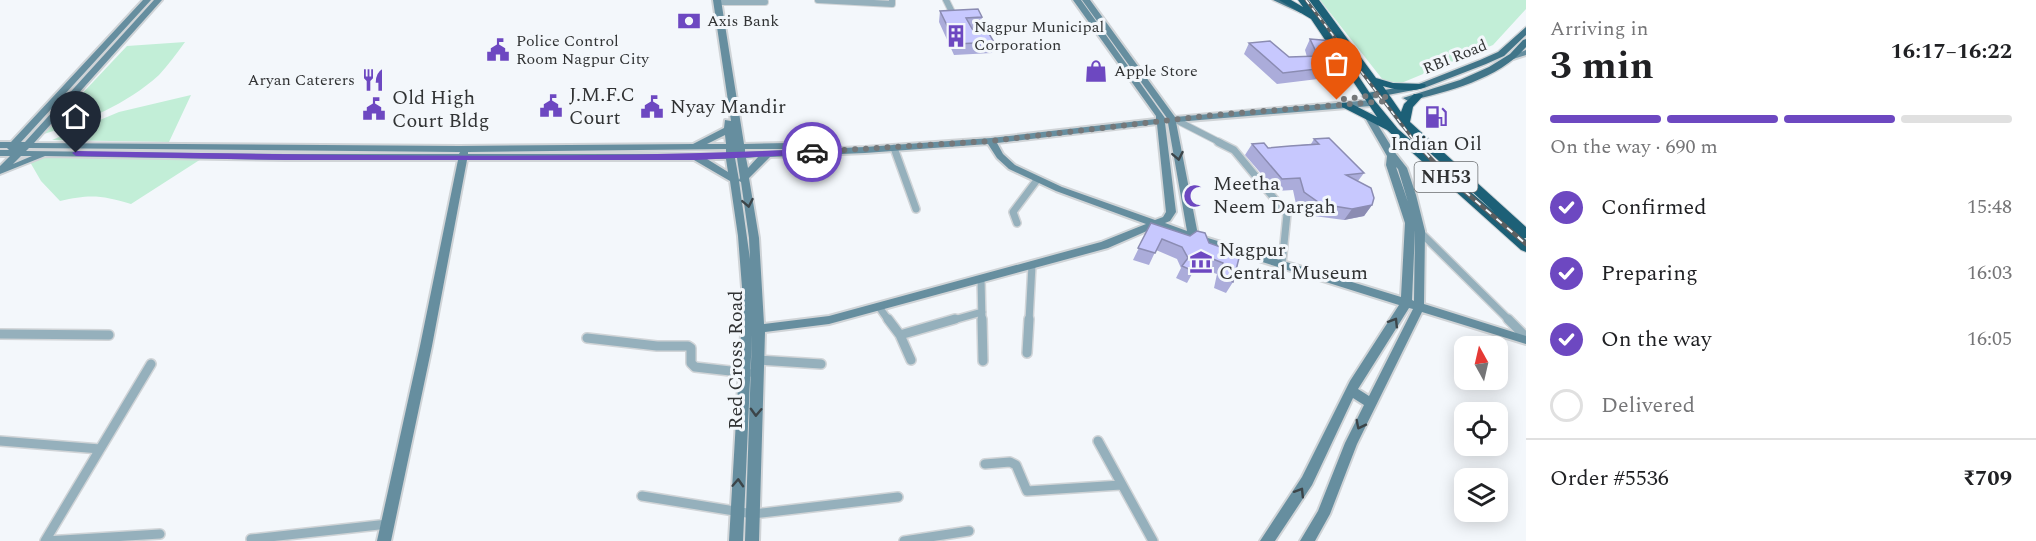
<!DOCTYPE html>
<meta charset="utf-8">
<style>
body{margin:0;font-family:Spectral,serif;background:#f6f6f6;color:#202124;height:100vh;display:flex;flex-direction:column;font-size:22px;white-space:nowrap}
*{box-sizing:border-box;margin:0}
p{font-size:20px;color:#757577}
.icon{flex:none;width:33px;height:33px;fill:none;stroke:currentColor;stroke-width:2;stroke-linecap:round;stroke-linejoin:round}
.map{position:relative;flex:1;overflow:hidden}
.sheet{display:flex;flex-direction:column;background:#fff;width:510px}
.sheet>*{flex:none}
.needle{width:39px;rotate:352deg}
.controls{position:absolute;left:1454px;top:336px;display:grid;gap:12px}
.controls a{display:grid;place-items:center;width:54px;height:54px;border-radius:12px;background:#fff;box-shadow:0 3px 15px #0003;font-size:30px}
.pin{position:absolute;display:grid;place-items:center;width:51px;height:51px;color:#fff;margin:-62px -26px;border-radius:50% 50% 50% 0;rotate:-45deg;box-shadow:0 0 6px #0007}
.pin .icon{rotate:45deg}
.courier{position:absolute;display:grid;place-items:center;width:60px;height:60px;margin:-30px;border:4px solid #6d48c1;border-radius:50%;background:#fff;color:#222;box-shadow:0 2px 8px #0007}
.head em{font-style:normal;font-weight:700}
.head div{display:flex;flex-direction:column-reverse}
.head{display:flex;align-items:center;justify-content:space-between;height:102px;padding:0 24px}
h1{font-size:39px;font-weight:700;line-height:45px}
.bar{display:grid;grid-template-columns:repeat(4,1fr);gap:9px 6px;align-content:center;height:72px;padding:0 24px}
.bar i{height:8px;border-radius:4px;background:#e0e0e0}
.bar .current{background:#6d48c1}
.bar p{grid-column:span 4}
.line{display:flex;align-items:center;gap:15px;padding:0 24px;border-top:2px solid #e0e0e0}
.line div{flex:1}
ol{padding:0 24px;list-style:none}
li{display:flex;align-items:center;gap:18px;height:66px}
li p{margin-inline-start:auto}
li .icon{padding:6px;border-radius:50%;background:#6d48c1;color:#fff;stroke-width:4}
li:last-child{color:#757577}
li i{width:33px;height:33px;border:3px solid #e0e0e0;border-radius:50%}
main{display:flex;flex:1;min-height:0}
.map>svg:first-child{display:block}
</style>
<main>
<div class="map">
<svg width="1526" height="541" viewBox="0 0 1526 541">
<rect width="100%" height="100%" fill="#f3f7fb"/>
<path fill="#c2eed7" d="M1320,0H1526V9L1493,45L1399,84L1383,80Z
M185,42C177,53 168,65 159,75C126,105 85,121 44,134L127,46Z
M191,95L169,142L52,140L119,112Z
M64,152H212L131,204C102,195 89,194 60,201L41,181L30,162Z"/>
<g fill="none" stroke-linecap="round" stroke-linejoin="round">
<g stroke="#d0d4d7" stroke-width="8">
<path id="street-far2" d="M818,0L892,4V0
M946,0L951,10
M717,2H765
M1178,121L1221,143"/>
</g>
<g stroke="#d0d4d7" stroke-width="10">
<path id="street-far1" d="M1218,142L1234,150L1287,214L1282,264
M894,148L916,209
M1017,223L1013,212L1037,180
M1418,230L1510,321
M981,279L982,321
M879,307L889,321
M950,321L982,312
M1029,321L1032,265"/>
</g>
<g stroke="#d0d4d7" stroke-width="12">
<path id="street" d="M888,319L900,335L911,360
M982,319L983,361
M1508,319L1526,337
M0,334L109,335
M900,335L955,319
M587,338L657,346H688L691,348V363L695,367L748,373
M1027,353L1029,319
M758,360L821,364
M0,441L100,449
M1098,441L1153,541
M985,464L1010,462L1016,465L1027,491L1121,485
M642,496L753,514L898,497
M251,539L388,524
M45,541L151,364
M46,541L160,534
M904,541L969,531"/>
</g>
<g stroke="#d0d4d7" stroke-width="4">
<path id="secondary" d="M143,0H151L21,142H25L154,0H162L34,143L459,146L693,144L724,128L725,120L731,121L713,0H721L744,144L789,143L793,146L789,149H745V152L865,147L991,138L1156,119V116L1073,0H1081L1165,118H1167L1082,0H1090L1175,117L1371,100L1375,103L1371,106L1176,122L1198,235L1401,297L1405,223L1386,165L1387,156L1364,116L1365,114H1371L1396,154L1407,168L1416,195L1425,231L1424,304L1526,336V344L1422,312L1357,444L1330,514L1315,541H1300L1318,511L1345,443L1364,405L1353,398L1312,485L1275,541H1260L1302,477L1350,381L1399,305L1189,239L1156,227L1108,248L829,324L765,332L759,541H745L752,334L743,541H729L743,300L738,236L730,181L694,160H467L432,346L391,541H377L420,346L458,160H286L45,156L0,174V166L10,156H0V150H9L7,148H0V142H11ZM1165,123H1168L1187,231L1165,223L1170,221L1176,212ZM1157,124L1166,212L1163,217L1155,220L1062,187L1015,165L1003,154L997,143ZM725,135L726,144H707ZM988,144L997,158L1009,169L1056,191L1146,224L1101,242L829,316L764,324L759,238L749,178L770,157L865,153ZM29,148L459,152H460L459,154H286L26,151ZM726,149V153L696,154H468V152ZM21,156H32L13,164ZM758,157L748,168L746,158ZM735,158H737L740,178L739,180ZM707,159H726L728,172ZM1396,167L1398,169L1408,202ZM739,181L741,182L749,238L750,259ZM1415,230V231L1414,301L1412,300ZM1409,308L1413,309L1369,396L1358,389Z
M1526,50V55L1513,59L1509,57Z"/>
</g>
<g stroke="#d0d4d7" stroke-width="3">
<path id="primary" d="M1273,0H1284L1308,11L1301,13Z
M1526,27V35L1504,56L1486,64L1424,88L1367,99L1362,96L1367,93L1419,84L1480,60L1498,52Z
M1526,39V47C1499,79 1447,92 1408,101L1403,98L1460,80L1489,67L1510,54L1523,40Z"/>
</g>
<g stroke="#d0d4d7" stroke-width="2">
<path id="highway" d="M1279,0H1291L1303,7L1298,0H1308L1375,101L1398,129L1495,213L1400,125L1309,0H1319L1376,78L1393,83L1425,84L1426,86C1417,93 1394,90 1383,86L1401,112L1404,104L1414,94H1422L1423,96L1413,107L1410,122L1526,227V238H1524L1526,240V252L1521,250L1387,130L1342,107V103H1350L1377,117L1311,19Z"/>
</g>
<use href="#street-far2" stroke="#95b0bc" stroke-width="6"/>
<use href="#street-far1" stroke="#95b0bc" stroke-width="7"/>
<use href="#street" stroke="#95b0bc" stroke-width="9"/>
<use href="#secondary" fill="#668e9f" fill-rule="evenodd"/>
<use href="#primary" fill="#417589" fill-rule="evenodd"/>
<use href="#highway" fill="#1d6077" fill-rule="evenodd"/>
<g stroke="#5c5f61" stroke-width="3">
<path id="rail-far1" d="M1306,0L1416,143"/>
</g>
<g stroke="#5c5f61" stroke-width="4.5">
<path id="rail" d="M1415,142L1448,177L1526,244"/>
</g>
<use href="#rail-far1" stroke="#f3f7fb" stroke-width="1.5" stroke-dasharray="5" stroke-linecap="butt"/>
<use href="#rail" stroke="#f3f7fb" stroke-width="2" stroke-dasharray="7" stroke-linecap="butt"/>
</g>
<path fill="#abacda" d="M940,11L982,17L980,28H972L974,32L994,42L992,53L954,55L939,22Z
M1310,39L1342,57L1352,66L1341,81L1331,82L1326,78L1277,84L1244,54L1249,43L1289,57H1307L1305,50Z
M1314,139L1364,173L1358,181L1372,205L1364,216L1344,220L1314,216L1296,204L1293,190L1276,191L1245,155L1252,144L1268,148L1311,144Z
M1151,223L1209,243L1240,254L1233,282L1226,293L1214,288L1217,274L1202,269L1193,272L1187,283L1176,278L1181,268L1177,259L1156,250L1149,265L1133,260Z"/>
<path fill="#8b8cb2" d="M1372,205L1364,216L1344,220L1352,209Z
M1208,257L1202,269L1192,272L1198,261Z"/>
<path fill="#c7c8fe" stroke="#8b8cb2" stroke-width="1.5" d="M978,9L982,17L966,18L974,32H988L994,42L956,44L940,11Z
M1310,39L1333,41L1342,57L1351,62L1352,66L1348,70L1337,71L1333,67L1283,73L1249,43L1270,41L1289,57L1318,56Z
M1329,138L1364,173L1346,175L1371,188L1374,198L1372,205L1352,209L1321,204L1304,192L1300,178L1282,179L1252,144L1264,143L1268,148L1290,146L1319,144L1314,139Z
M1151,223L1190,236L1197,231L1205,233L1209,243L1240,254L1233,282L1220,277L1223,263L1208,257L1198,261L1193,271L1182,266L1188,258L1182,247L1162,239L1155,253L1138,248Z"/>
<defs><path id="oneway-chevron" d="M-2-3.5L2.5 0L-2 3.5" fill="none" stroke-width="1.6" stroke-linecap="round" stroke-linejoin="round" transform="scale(1.5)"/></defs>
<g stroke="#3c4549">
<use href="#oneway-chevron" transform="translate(1178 156) rotate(79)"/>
<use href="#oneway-chevron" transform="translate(748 203) rotate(79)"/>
<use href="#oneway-chevron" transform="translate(1394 322) rotate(-58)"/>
<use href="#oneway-chevron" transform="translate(756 412) rotate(92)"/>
<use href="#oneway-chevron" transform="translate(1360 425) rotate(117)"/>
<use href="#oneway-chevron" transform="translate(738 483) rotate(-87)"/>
<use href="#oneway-chevron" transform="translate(1300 492) rotate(-58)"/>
</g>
<path fill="#6d48c1" d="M812,149L817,152L815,154L696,160H286L76,156L72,153L76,151C321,155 567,160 812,149Z"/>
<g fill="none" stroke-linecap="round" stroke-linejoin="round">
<path stroke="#75787a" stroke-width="6" stroke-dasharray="0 10.8" d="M812,152L991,141L1214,115L1388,101L1383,94L1337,100"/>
</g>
<defs>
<g id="bank-bare" transform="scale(1.8)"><path d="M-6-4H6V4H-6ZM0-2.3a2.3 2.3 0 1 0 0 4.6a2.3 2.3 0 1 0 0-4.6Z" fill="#6d48c1" stroke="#f3f7fb" stroke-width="2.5" paint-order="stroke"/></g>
<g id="building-bare" transform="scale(1.8)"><path d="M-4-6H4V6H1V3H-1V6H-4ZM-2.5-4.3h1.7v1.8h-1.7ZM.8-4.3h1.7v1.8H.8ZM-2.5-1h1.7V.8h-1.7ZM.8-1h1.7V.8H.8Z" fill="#6d48c1" stroke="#f3f7fb" stroke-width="2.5" paint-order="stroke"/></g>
<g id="civic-bare" transform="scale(1.8)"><path d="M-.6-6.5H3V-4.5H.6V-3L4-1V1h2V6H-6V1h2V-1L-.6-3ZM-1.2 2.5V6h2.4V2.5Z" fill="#6d48c1" stroke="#f3f7fb" stroke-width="2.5" paint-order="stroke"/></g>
<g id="shop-bare" transform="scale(1.8)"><path d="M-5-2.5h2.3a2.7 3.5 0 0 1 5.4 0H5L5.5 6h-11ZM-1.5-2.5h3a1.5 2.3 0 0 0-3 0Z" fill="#6d48c1" stroke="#f3f7fb" stroke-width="2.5" paint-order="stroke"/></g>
<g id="restaurant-bare" transform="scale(1.8)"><path d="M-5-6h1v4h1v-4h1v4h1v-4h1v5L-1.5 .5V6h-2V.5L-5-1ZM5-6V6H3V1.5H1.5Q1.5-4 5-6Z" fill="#6d48c1" stroke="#f3f7fb" stroke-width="2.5" paint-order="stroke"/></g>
<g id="fuel-bare" transform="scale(1.8)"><path d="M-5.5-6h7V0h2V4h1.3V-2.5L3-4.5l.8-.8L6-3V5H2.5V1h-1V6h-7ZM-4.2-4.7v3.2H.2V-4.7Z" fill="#6d48c1" stroke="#f3f7fb" stroke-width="2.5" paint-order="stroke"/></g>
<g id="mosque-bare" transform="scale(1.8)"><path d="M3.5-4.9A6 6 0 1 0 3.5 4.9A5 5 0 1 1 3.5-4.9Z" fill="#6d48c1" stroke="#f3f7fb" stroke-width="2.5" paint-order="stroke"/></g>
<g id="museum-bare" transform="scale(1.8)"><path d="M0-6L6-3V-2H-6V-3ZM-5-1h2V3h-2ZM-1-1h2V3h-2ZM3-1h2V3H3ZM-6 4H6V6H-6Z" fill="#6d48c1" stroke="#f3f7fb" stroke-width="2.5" paint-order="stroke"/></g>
</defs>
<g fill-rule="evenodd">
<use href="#bank-bare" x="689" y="21"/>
<use href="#building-bare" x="956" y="36"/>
<use href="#civic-bare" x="498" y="50"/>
<use href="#shop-bare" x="1096" y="71"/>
<use href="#restaurant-bare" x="373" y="80"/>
<use href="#civic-bare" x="551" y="106"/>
<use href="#civic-bare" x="652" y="107"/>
<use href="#civic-bare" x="374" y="109"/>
<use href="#fuel-bare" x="1436" y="117"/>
<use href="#mosque-bare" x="1195" y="196"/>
<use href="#museum-bare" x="1201" y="262"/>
</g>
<g text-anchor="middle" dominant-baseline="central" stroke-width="6" stroke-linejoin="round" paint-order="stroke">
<g font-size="16" fill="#313334" stroke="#f3f7fb" text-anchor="start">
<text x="707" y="21">Axis Bank</text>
<text x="974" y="27">Nagpur Municipal<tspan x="974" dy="18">Corporation</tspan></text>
<text x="516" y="41">Police Control<tspan x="516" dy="18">Room Nagpur City</tspan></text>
<text x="1114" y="71">Apple Store</text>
<text x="355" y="80" text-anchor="end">Aryan Caterers</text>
</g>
<g font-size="16" fill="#313334" stroke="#f3f7fb">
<text transform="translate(1455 57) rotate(-22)">RBI Road</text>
</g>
<rect fill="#f3f7fb" stroke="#6b6e70" stroke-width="1.5" x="1414.5" y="162" width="63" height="30" rx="4.5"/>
<g font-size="18" font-weight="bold" fill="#313334">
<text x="1446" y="177">NH53</text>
</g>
<g font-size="20" fill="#313334" stroke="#f3f7fb" text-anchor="start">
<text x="569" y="95">J.M.F.C<tspan x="569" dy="23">Court</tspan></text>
<text x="392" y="98">Old High<tspan x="392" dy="23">Court Bldg</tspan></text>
<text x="670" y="107">Nyay Mandir</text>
<text x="1436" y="144" text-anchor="middle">Indian Oil</text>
<text x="1213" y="184">Meetha<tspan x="1213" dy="23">Neem Dargah</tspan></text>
<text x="1219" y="250">Nagpur<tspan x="1219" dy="23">Central Museum</tspan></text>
</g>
<g font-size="20" fill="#313334" stroke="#f3f7fb">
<text transform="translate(736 360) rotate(-90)">Red Cross Road</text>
</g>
</g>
</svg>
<div class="controls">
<a><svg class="needle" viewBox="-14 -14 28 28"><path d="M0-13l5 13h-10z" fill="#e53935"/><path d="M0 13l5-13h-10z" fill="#757577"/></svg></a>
<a><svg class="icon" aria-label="locate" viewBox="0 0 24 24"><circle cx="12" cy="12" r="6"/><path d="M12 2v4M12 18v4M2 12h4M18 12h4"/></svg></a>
<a><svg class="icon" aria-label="layers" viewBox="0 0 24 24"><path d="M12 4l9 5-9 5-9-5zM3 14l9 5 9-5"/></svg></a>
</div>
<div class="pin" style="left:1337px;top:100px;background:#ea580c"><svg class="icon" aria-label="bag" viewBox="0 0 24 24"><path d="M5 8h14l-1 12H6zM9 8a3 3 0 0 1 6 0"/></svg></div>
<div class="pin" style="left:76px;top:153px;background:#1f2937"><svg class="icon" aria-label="home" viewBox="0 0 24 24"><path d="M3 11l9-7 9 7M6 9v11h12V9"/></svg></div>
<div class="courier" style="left:812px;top:152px"><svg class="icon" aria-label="car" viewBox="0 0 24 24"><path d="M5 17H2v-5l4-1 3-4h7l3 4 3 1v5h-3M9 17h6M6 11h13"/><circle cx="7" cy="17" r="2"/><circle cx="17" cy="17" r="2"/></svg></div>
</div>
<section class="sheet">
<div class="head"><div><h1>3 min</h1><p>Arriving in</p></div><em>16:17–16:22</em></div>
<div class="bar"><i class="current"></i><i class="current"></i><i class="current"></i><i></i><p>On the way · 690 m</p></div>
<ol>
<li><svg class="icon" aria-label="check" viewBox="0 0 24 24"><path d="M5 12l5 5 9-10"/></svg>Confirmed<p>15:48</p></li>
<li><svg class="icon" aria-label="check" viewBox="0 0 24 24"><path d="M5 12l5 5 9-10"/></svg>Preparing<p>16:03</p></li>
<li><svg class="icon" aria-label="check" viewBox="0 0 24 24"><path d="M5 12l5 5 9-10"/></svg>On the way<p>16:05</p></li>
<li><i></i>Delivered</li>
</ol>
<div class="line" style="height:78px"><div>Order #5536</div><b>₹709</b></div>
</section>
</main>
